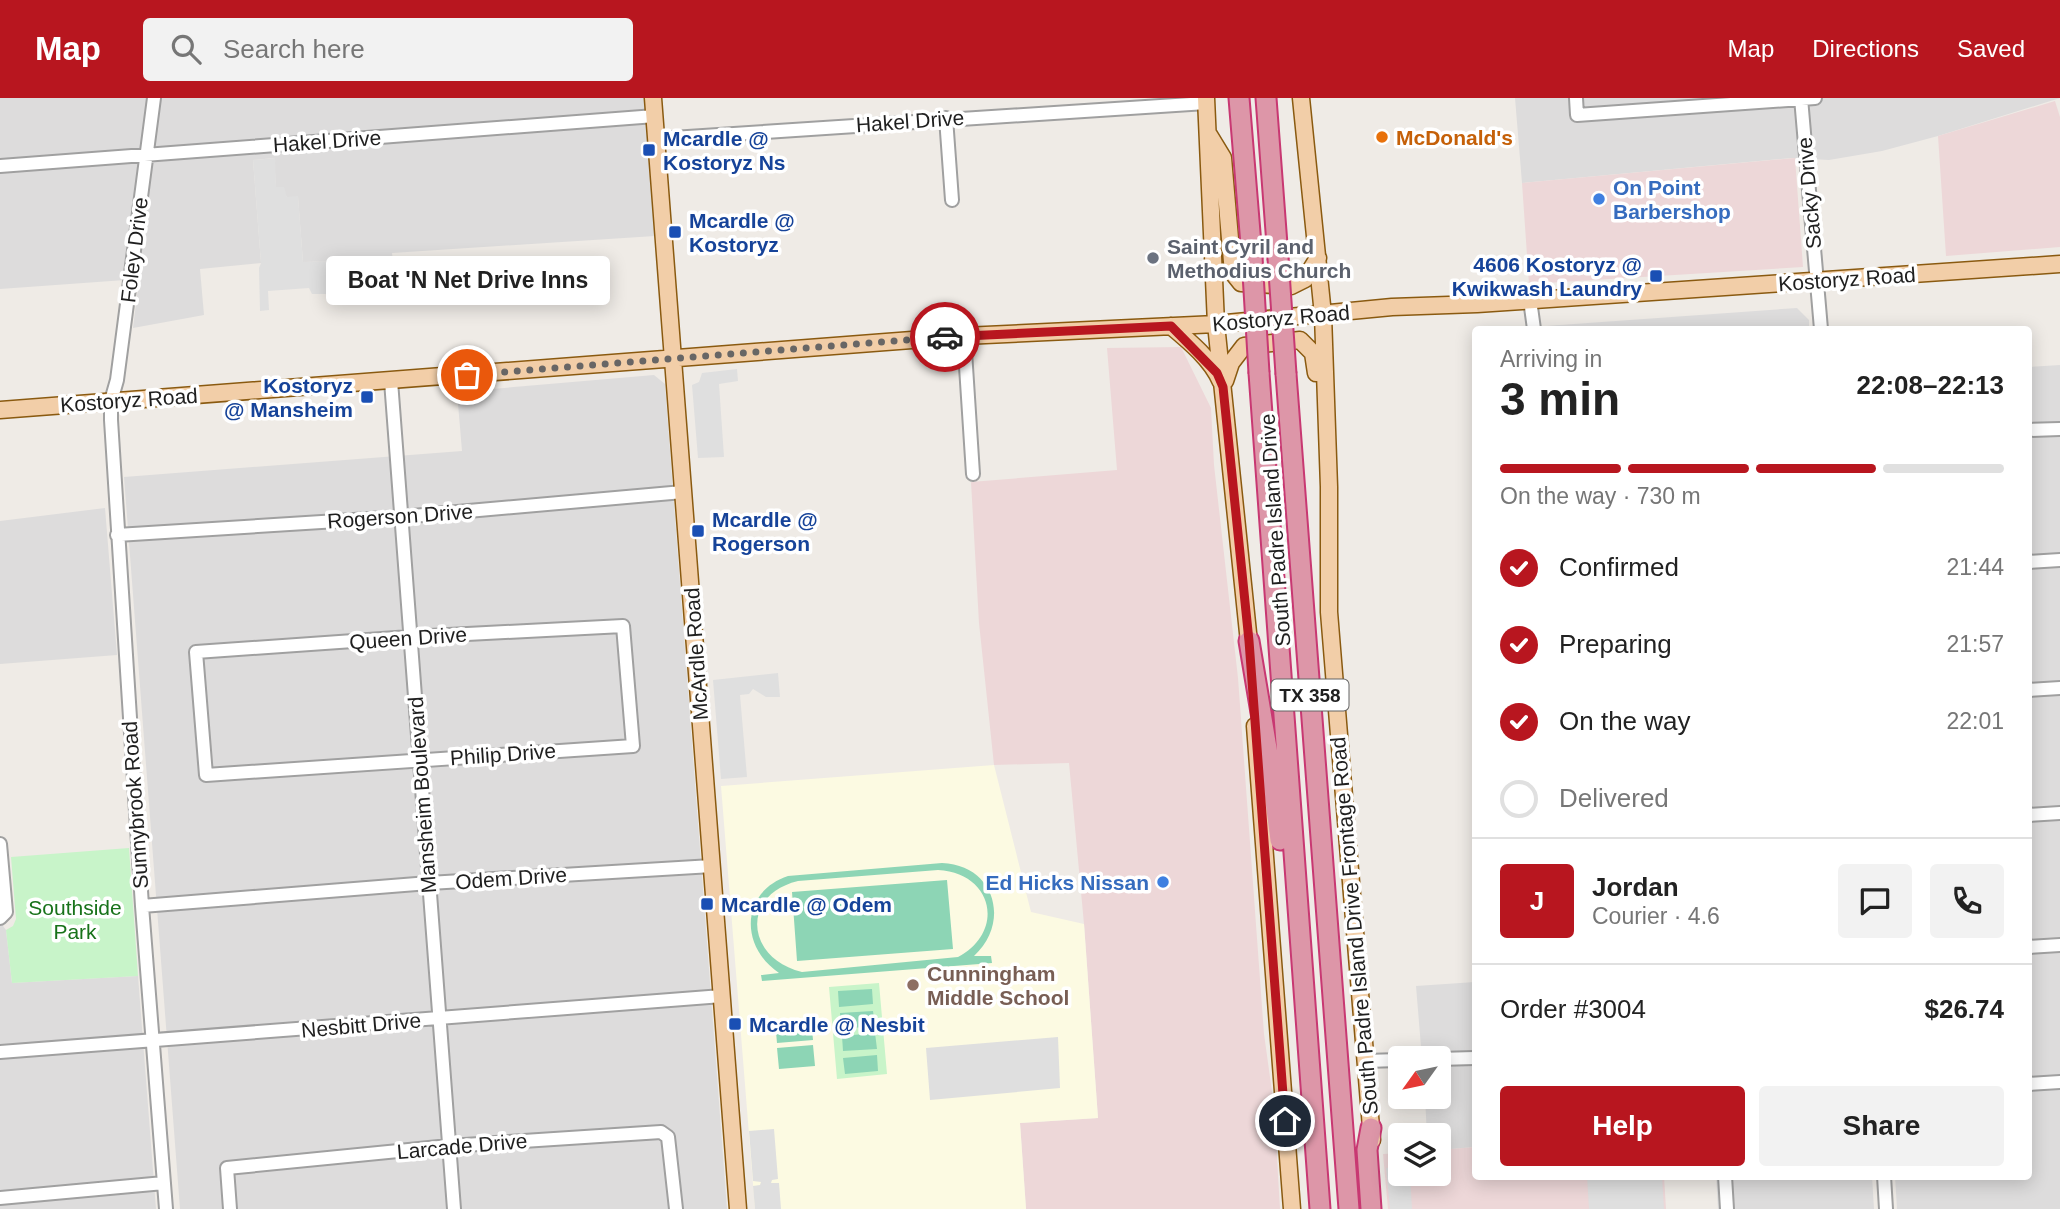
<!DOCTYPE html>
<meta charset="utf-8">
<style>
body{margin:0;font-family:Arial,sans-serif;background:#f2f2f2;color:#222;height:100vh;display:flex;flex-direction:column;font-size:26px;white-space:nowrap}
*{box-sizing:border-box;margin:0}
p{font-size:23px;color:#767676}
.icon{flex:none;width:38px;height:38px;fill:none;stroke:currentColor;stroke-width:2;stroke-linecap:round;stroke-linejoin:round}
.map{position:relative;flex:1;overflow:hidden}
.drawer{position:absolute;left:1472px;top:228px;width:560px;height:854px;display:flex;flex-direction:column;background:#fff;border-radius:7px;box-shadow:0 4px 18px #0003}
.drawer>*{flex:none}
.needle{width:46px;rotate:237deg}
.controls{position:absolute;left:1388px;top:948px;display:grid;gap:14px}
.controls a{display:grid;place-items:center;width:63px;height:63px;border-radius:7px;background:#fff;box-shadow:0 4px 18px #0003;font-size:35px}
.pin{position:absolute;display:grid;place-items:center;width:60px;height:60px;color:#fff;margin:-30px;border:4px solid #fff;border-radius:50%;box-shadow:0 2px 7px #0007}
.courier{position:absolute;display:grid;place-items:center;width:70px;height:70px;margin:-35px;border:5px solid #b8161f;border-radius:50%;background:#fff;color:#222;box-shadow:0 2px 9px #0007}
.bubble{position:absolute;height:49px;border-radius:7px;background:#fff;box-shadow:0 4px 18px #0003;font-size:23px;font-weight:600;line-height:49px;text-align:center}
.summary em{font-style:normal;font-weight:600}
.summary div{display:flex;flex-direction:column-reverse}
.summary{display:flex;align-items:center;justify-content:space-between;height:119px;padding:0 28px}
h1{font-size:46px;font-weight:600;line-height:52px}
.bar{display:grid;grid-template-columns:repeat(4,1fr);gap:10px 7px;align-content:center;height:84px;padding:0 28px}
.bar i{height:9px;border-radius:5px;background:#e0e0e0}
.bar .selected{background:#b8161f}
.bar p{grid-column:span 4}
.line{display:flex;align-items:center;gap:18px;padding:0 28px;border-top:2px solid #e0e0e0}
.line div{flex:1}
.round{display:grid;place-items:center;flex:none;width:74px;height:74px;border-radius:7px;background:#f2f2f2}
ol{padding:0 28px;list-style:none}
li{display:flex;align-items:center;gap:21px;height:77px}
li p{margin-inline-start:auto}
li .icon{padding:7px;border-radius:50%;background:#b8161f;color:#fff;stroke-width:4}
li:last-child{color:#767676}
li i{width:38px;height:38px;border:4px solid #e0e0e0;border-radius:50%}
.action{display:flex;gap:14px;margin-top:auto;padding:14px 28px}
.action a{flex:1;height:80px;border-radius:7px;background:#b8161f;color:#fff;font-size:28px;font-weight:600;line-height:80px;text-align:center}
.action a+a{background:#f2f2f2;color:#222}
header{display:flex;align-items:center;gap:42px;box-sizing:border-box;height:98px;padding:0 35px;background:#b8161f;color:#fff}
header strong{font-size:33px}
nav{display:flex;gap:38px;margin-inline-start:auto;font-size:24px}
.search{width:490px;height:63px;background:#f2f2f2;display:flex;align-items:center;gap:18px;box-sizing:border-box;padding:0 24px;border-radius:7px;color:#767676;font-size:26px}
.map>svg:first-child{display:block}
</style>
<header>
<strong>Map</strong>
<div class="search"><svg class="icon" aria-label="search" viewBox="0 0 24 24"><circle cx="10" cy="10" r="6"/><path d="M15 15l6 6"/></svg>Search here</div>
<nav><a>Map</a><a>Directions</a><a>Saved</a></nav>
</header>
<div class="map">
<svg width="2060" height="1111" viewBox="0 0 2060 1111">
<rect width="100%" height="100%" fill="#efebe6"/>
<path fill="#dddcdc" d="M0,0H644L655,138L392,155L393,162L303,164L298,99H287L276,89L274,60L253,62L261,165L200,171L204,217L133,230L139,181L0,191Z
M1515,0H2060L1938,38L1882,53L1829,62L1792,60L1522,85Z
M1797,210L1809,222V231H1546V228Z
M2060,267V1111H1897L1895,1078H2028V269Z
M654,277L665,286L727,1111H180L124,379L462,353L457,294Z
M105,410L117,557L0,566V423Z
M0,824L6,832L12,885L138,878L156,1111H0Z
M1475,884V1049L1439,1052L1438,1038H1427L1425,999H1438V961H1422L1416,888Z
M1716,1078H1872L1874,1111H1718Z"/>
<path fill="#edd7d8" d="M2055,3L2060,19V149L1946,158L1938,38Z
M1795,60L1803,169L1529,186L1522,85Z
M1181,249L1211,310L1214,367L1238,580L1264,936L1274,1008L1280,1111H1026L1020,1025L1098,1020L1084,826L1069,665L994,667L979,525L971,384L1117,372L1107,250Z
M1475,1049V1078H1664L1666,1111H1388L1383,1056L1400,1055V1076H1438L1439,1052Z"/>
<path fill="#fcfae2" d="M994,667L1031,814L1084,826L1098,1020L1020,1025L1026,1111H755L721,688Z"/>
<path fill="#c8f4c9" d="M129,750L138,878L12,885L6,832L13,828L16,821L11,759Z
M879,885L887,976L837,981L829,889Z"/>
<path fill="#8dd5b5" fill-rule="evenodd" d="M942,765C995,767 1011,824 974,858H991L992,865L762,883L761,877L779,875C740,849 740,794 788,778ZM938,772C993,775 1006,833 958,859L802,874C746,861 740,797 798,783Z
M947,782L953,851L797,863L792,794Z
M872,891L873,906L839,909L838,893Z
M873,913L875,928L841,931L840,915Z
M811,920L813,942L777,945L775,923Z
M875,935L877,951L843,953L842,938Z
M813,947L815,968L779,971L777,950Z
M877,957L878,973L845,976L843,960Z"/>
<path fill="#dfdfdf" d="M275,60L276,89H284L287,99L298,98L303,164L335,163L338,196H312L309,190L268,193L269,212L260,213L259,170L261,165L253,62Z
M737,271L738,283L719,286L724,359L698,360L692,287L699,284L702,275Z
M778,575L780,599H766L753,591L749,596L740,597L747,679L721,681L713,582Z
M1058,939L1060,990L930,1002L926,950Z
M774,1031L778,1081L772,1082L771,1085H779L781,1111H755L753,1088L760,1087L761,1084L753,1083L749,1033Z
M1400,1068V1076H1410L1412,1111H1390L1386,1070Z
M1587,1078H1662L1664,1111H1589Z"/>
<g fill="none" stroke-linecap="round" stroke-linejoin="round">
<g stroke="#a0a0a0" stroke-width="16">
<path id="minor" d="M154,0L117,282L111,303V322L142,808L166,1111
M1576,0L1577,17L1815,0
M1801,0L1821,231
M946,20L952,102
M657,41L1206,5
M0,68L655,18
M1530,202L1534,231
M964,238L973,376
M391,283L454,1111
M2028,332L2060,331
M117,437L401,419L683,394
M2028,464L2060,462
M623,528L633,648L206,677L196,554L410,539Z
M2028,592L2060,590
M2028,717L2060,715
M0,746L6,814L0,820
M142,808L429,785L712,768
M2028,849L2060,847
M0,954L722,898
M1438,961L1475,960
M1365,963L1400,962
M2028,986L2060,984
M1725,1078L1727,1111
M1884,1078L1886,1111
M0,1100L164,1085
M230,1111L227,1070L449,1048L661,1034L668,1039L676,1111"/>
</g>
<g stroke="#8a5a10" stroke-width="19">
<path id="major" d="M653,0L738,1111
M1206,0L1216,226L1250,554
M1301,0L1323,217L1329,389V514L1372,1042
M1209,37L1223,60L1233,175L1241,185L1291,188L1305,181L1318,160
M1171,228C1189,243 1212,262 1221,284
M1225,283L1231,265L1244,248L1300,242L1313,255L1316,275
M0,312L964,238L1216,226L1392,209L1477,206L2060,166
M1255,628L1292,1111"/>
</g>
<g stroke="#c83872" stroke-width="23">
<path id="highway" d="M1239,0L1252,159
M1266,0L1278,160
M1259,275L1320,1111
M1286,276L1349,1111
M1249,543L1272,680L1280,742
M1371,1030L1367,1052L1371,1111"/>
</g>
<use href="#minor" stroke="#fff" stroke-width="12"/>
<use href="#major" stroke="#f2cea8" stroke-width="16"/>
<use href="#highway" stroke="#dd96a8" stroke-width="19"/>
<g stroke="#c83872" stroke-width="23" stroke-linecap="butt">
<path id="highway-bridge" d="M1252,159L1259,275
M1278,160L1286,276"/>
</g>
<use href="#highway-bridge" stroke="#dd96a8" stroke-width="19"/>
</g>
<g fill="none" stroke-linecap="round" stroke-linejoin="round">
<path stroke="#686665" stroke-width="7" stroke-dasharray="0 12.6" d="M467,277L945,239"/>
<path stroke="#b8161f" stroke-width="9" d="M945,239L1171,228L1217,275L1223,289L1249,543L1285,1023"/>
</g>
<circle fill="#e8710a" stroke="#fff" stroke-width="2.5" cx="1382" cy="39" r="7"/>
<g fill="#1a4fb4" stroke="#fff" stroke-width="2.5">
<rect x="642" y="45" width="14" height="14" rx="3.5"/>
<rect x="668" y="127" width="14" height="14" rx="3.5"/>
<rect x="1649" y="171" width="14" height="14" rx="3.5"/>
<rect x="360" y="292" width="14" height="14" rx="3.5"/>
<rect x="691" y="426" width="14" height="14" rx="3.5"/>
<rect x="700" y="799" width="14" height="14" rx="3.5"/>
<rect x="728" y="919" width="14" height="14" rx="3.5"/>
</g>
<g fill="#3f7fe0" stroke="#fff" stroke-width="2.5">
<circle cx="1599" cy="101" r="7"/>
<circle cx="1163" cy="784" r="7"/>
</g>
<circle fill="#6b7280" stroke="#fff" stroke-width="2.5" cx="1153" cy="160" r="7"/>
<circle fill="#8d6e63" stroke="#fff" stroke-width="2.5" cx="913" cy="887" r="7"/>
<g text-anchor="middle" dominant-baseline="central" stroke-width="7" stroke-linejoin="round" paint-order="stroke">
<rect fill="#fff" stroke="#626262" stroke-width="2" x="1271.5" y="581.5" width="77" height="31" rx="5"/>
<g font-size="19" font-weight="bold" fill="#1f1f1f">
<text x="1310" y="597">TX 358</text>
</g>
<g font-size="21" fill="#1f1f1f" stroke="#fff">
<text transform="translate(910 23) rotate(-4)">Hakel Drive</text>
<text transform="translate(327 43) rotate(-4)">Hakel Drive</text>
<text transform="translate(1809 95) rotate(-95)">Sacky Drive</text>
<text transform="translate(134 152) rotate(-83)">Foley Drive</text>
<text transform="translate(1847 181) rotate(-4)">Kostoryz Road</text>
<text transform="translate(1281 220) rotate(-5)">Kostoryz Road</text>
<text transform="translate(129 302) rotate(-4)">Kostoryz Road</text>
<text transform="translate(400 418) rotate(-4)">Rogerson Drive</text>
<text transform="translate(1275 432) rotate(-94)">South Padre Island Drive</text>
<text transform="translate(408 540) rotate(-4)">Queen Drive</text>
<text transform="translate(696 556) rotate(-94)">McArdle Road</text>
<text transform="translate(503 656) rotate(-4)">Philip Drive</text>
<text transform="translate(422 697) rotate(-94)">Mansheim Boulevard</text>
<text transform="translate(135 707) rotate(-94)">Sunnybrook Road</text>
<text transform="translate(511 780) rotate(-4)">Odem Drive</text>
<text transform="translate(1354 828) rotate(-95)">South Padre Island Drive Frontage Road</text>
<text transform="translate(361 927) rotate(-5)">Nesbitt Drive</text>
<text transform="translate(462 1048) rotate(-5)">Larcade Drive</text>
</g>
<g font-size="21" font-weight="bold" fill="#c56008" stroke="#fff" text-anchor="start">
<text x="1396" y="39">McDonald's</text>
</g>
<g font-size="21" font-weight="bold" fill="#164399" stroke="#fff" text-anchor="start">
<text x="663" y="40">Mcardle @<tspan x="663" dy="24">Kostoryz Ns</tspan></text>
<text x="689" y="122">Mcardle @<tspan x="689" dy="24">Kostoryz</tspan></text>
<text x="1642" y="166" text-anchor="end">4606 Kostoryz @<tspan x="1642" dy="24">Kwikwash Laundry</tspan></text>
<text x="353" y="287" text-anchor="end">Kostoryz<tspan x="353" dy="24">@ Mansheim</tspan></text>
<text x="712" y="421">Mcardle @<tspan x="712" dy="24">Rogerson</tspan></text>
<text x="721" y="806">Mcardle @ Odem</text>
<text x="749" y="926">Mcardle @ Nesbit</text>
</g>
<g font-size="21" font-weight="bold" fill="#366cbe" stroke="#fff" text-anchor="start">
<text x="1613" y="89">On Point<tspan x="1613" dy="24">Barbershop</tspan></text>
<text x="1149" y="784" text-anchor="end">Ed Hicks Nissan</text>
</g>
<g font-size="21" font-weight="bold" fill="#5b616d" stroke="#fff" text-anchor="start">
<text x="1167" y="148">Saint Cyril and<tspan x="1167" dy="24">Methodius Church</tspan></text>
</g>
<g font-size="21" fill="#18721a" stroke="#fff">
<text x="75" y="809">Southside<tspan x="75" dy="24">Park</tspan></text>
</g>
<g font-size="21" font-weight="bold" fill="#785e54" stroke="#fff" text-anchor="start">
<text x="927" y="875">Cunningham<tspan x="927" dy="24">Middle School</tspan></text>
</g>
</g>
</svg>
<div class="controls">
<a><svg class="needle" viewBox="-14 -14 28 28"><path d="M0-13l5 13h-10z" fill="#e53935"/><path d="M0 13l5-13h-10z" fill="#767676"/></svg></a>
<a><svg class="icon" aria-label="layers" viewBox="0 0 24 24"><path d="M12 4l9 5-9 5-9-5zM3 14l9 5 9-5"/></svg></a>
</div>
<div class="pin" style="left:467px;top:277px;background:#ea580c"><svg class="icon" aria-label="bag" viewBox="0 0 24 24"><path d="M5 8h14l-1 12H6zM9 8a3 3 0 0 1 6 0"/></svg></div>
<div class="pin" style="left:1285px;top:1023px;background:#1f2937"><svg class="icon" aria-label="home" viewBox="0 0 24 24"><path d="M3 11l9-7 9 7M6 9v11h12V9"/></svg></div>
<div class="courier" style="left:945px;top:239px"><svg class="icon" aria-label="car" viewBox="0 0 24 24"><path d="M5 17H2v-5l4-1 3-4h7l3 4 3 1v5h-3M9 17h6M6 11h13"/><circle cx="7" cy="17" r="2"/><circle cx="17" cy="17" r="2"/></svg></div>
<div class="bubble" style="left:326px;top:158px;width:284px">Boat 'N Net Drive Inns</div>
<section class="drawer">
<div class="summary"><div><h1>3 min</h1><p>Arriving in</p></div><em>22:08–22:13</em></div>
<div class="bar"><i class="selected"></i><i class="selected"></i><i class="selected"></i><i></i><p>On the way · 730 m</p></div>
<ol>
<li><svg class="icon" aria-label="check" viewBox="0 0 24 24"><path d="M5 12l5 5 9-10"/></svg>Confirmed<p>21:44</p></li>
<li><svg class="icon" aria-label="check" viewBox="0 0 24 24"><path d="M5 12l5 5 9-10"/></svg>Preparing<p>21:57</p></li>
<li><svg class="icon" aria-label="check" viewBox="0 0 24 24"><path d="M5 12l5 5 9-10"/></svg>On the way<p>22:01</p></li>
<li><i></i>Delivered</li>
</ol>
<div class="line" style="height:126px"><b class="round" style="background:#b8161f;color:#fff">J</b><div><b>Jordan</b><p>Courier · 4.6</p></div><a class="round"><svg class="icon" aria-label="chat" viewBox="0 0 24 24"><path d="M4 5h16v11H9l-5 4z"/></svg></a><a class="round"><svg class="icon" aria-label="phone" viewBox="0 0 24 24"><path d="M5 4h4l2 5-3 2q2 4 5 5l2-3 5 2v4C11 20 4 13 5 4z"/></svg></a></div>
<div class="line" style="height:91px"><div>Order #3004</div><b>$26.74</b></div>
<div class="action"><a>Help</a><a>Share</a></div>
</section>
</div>
